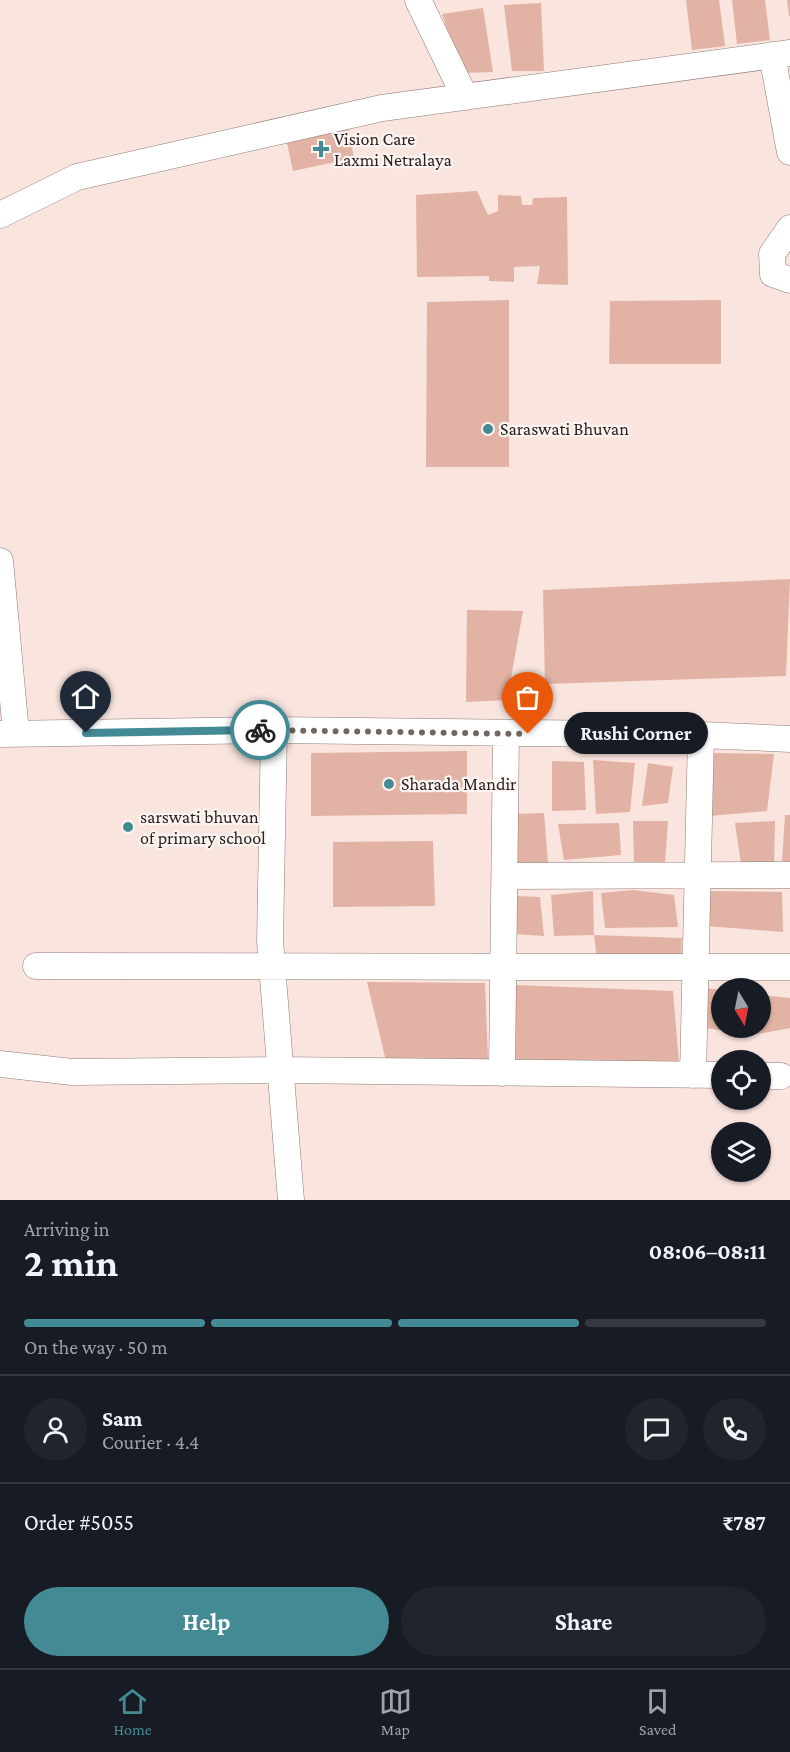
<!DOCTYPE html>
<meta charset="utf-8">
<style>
body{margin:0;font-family:"Crimson Pro",serif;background:#20242c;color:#f1f3f6;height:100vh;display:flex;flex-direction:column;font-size:22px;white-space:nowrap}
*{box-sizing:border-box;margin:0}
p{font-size:20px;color:#9ea1a6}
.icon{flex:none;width:33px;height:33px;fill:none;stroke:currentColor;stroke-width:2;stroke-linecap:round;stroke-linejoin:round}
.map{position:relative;height:1200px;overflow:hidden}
.side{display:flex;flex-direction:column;background:#171b24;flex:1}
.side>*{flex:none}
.needle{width:39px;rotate:170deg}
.tools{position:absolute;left:711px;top:978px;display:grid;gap:12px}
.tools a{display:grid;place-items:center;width:60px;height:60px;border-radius:50%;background:#171b24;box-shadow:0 2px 4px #0004;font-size:30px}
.pin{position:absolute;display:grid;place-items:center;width:51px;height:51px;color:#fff;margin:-62px -26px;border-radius:50% 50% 50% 0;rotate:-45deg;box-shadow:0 0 6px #0007}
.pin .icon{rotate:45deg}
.courier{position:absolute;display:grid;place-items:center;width:60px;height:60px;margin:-30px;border:4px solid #448a94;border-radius:50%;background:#fff;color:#222;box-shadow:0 2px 8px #0007}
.bubble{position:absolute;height:42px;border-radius:21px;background:#171b24;box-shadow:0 2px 4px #0004;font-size:20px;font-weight:700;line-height:42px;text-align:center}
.headline em{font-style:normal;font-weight:700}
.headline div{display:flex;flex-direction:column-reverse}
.headline{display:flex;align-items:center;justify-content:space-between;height:102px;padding:0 24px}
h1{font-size:39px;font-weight:700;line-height:45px}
.bar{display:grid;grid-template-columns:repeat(4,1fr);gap:9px 6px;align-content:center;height:72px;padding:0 24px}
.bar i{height:8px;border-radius:4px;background:#363941}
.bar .active{background:#448a94}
.bar p{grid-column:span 4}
.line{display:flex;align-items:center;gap:15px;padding:0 24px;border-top:2px solid #363941}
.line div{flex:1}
.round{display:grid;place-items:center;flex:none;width:63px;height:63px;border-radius:32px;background:#20242c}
.primary-button{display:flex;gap:12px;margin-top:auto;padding:12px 24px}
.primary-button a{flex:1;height:69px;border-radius:36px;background:#448a94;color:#fff;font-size:24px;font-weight:700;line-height:69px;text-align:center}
.primary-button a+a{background:#20242c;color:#f1f3f6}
.dock{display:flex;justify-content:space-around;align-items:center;height:84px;border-top:2px solid #363941;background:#171b24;font-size:16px;color:#9ea1a6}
.dock a{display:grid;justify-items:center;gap:3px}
.dock .active{color:#448a94}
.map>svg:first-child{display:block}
</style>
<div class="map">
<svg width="790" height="1200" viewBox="0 0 790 1200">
<rect width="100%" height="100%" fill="#f9e4de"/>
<path fill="#e2b3a4" d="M686,0H719L725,46L692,50Z
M732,0H765L770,40L737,44Z
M787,0H790V16H789Z
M541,3L544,71H512L504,5Z
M483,8L493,72L462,73L442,14Z
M348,126L354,158L293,171L286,138Z
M477,191L488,215L498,211V195L521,196L522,205H532L533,198L567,197L568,285L537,284L540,266L514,267V282L489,281V276L417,277L416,195Z
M509,300V467H426L427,302Z
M721,300V364H609L610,301Z
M790,579L786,676L545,684L543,590Z
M467,610L523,611L507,700L466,702Z
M467,751V814L311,816V753Z
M710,753L774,754L767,811L709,816Z
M593,760L635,763L630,812L596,814Z
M552,761L584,762L586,810L552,811Z
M648,763L673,767L668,803L642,806Z
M544,813L548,863L515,868L514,814Z
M785,815H790V862L782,861Z
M633,821H668L665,864H634Z
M775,821L774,866L741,864L735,823Z
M619,823L621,855L564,860L558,824Z
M433,841L435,906L333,907V842Z
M633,890L674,895L678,927L605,928L601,893Z
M593,891L594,935L554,936L551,895Z
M706,891L782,892L783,932L706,926Z
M514,896L540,897L544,936L514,934Z
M594,935L682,938L681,955L598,966Z
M367,982L485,983L488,1059L386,1061Z
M515,985L673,991L679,1062L513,1061Z
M695,987L722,990V1028H760V995L790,998V1028L752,1035L706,1028Z"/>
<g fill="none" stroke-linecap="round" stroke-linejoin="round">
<g stroke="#8e7b76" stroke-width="27">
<path id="minor" d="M418,0L465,97
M772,55L790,152
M0,215L77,177L382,108L790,53
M790,228L772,254L773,274L790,280
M0,561L16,733
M274,730L270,941L291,1200
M0,734L274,730L701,735L790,739
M505,876L790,875
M36,966L790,967
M0,1064L72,1072L280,1070L722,1075
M502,1073L506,734
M693,1075L701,735
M760,1076H781"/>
</g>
<use href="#minor" stroke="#fff" stroke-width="26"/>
</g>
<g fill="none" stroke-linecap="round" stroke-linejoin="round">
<path stroke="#726662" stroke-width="6" stroke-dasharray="0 10.8" d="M260,730L528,734"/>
<path stroke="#448a94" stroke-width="8" d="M86,733L260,730"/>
</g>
<g fill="#448a94" stroke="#fdf5f2" stroke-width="2">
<path d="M318 140h6v6h6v6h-6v6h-6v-6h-6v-6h6z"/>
<circle cx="488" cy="429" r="6"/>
<circle cx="389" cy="784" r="6"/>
<circle cx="128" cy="827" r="6"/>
</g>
<g text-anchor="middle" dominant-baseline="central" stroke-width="4.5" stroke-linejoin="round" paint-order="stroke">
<g font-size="18" fill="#29221f" stroke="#fdf5f2" text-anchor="start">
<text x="334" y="139">Vision Care<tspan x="334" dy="21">Laxmi Netralaya</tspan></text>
<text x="500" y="429">Saraswati Bhuvan</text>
<text x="401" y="784">Sharada Mandir</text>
<text x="140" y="817">sarswati bhuvan<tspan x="140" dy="21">of primary school</tspan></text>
</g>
</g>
</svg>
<div class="tools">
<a><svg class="needle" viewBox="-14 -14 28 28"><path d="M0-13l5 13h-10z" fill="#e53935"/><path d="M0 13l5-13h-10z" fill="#9ea1a6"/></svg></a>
<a><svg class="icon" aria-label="locate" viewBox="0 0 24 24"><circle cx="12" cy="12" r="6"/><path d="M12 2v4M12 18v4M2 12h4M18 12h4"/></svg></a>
<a><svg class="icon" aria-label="layers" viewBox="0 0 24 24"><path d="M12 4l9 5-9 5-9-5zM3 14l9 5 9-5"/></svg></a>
</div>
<div class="pin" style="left:528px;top:734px;background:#ea580c"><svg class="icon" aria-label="bag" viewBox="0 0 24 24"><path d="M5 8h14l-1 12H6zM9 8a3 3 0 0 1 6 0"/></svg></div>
<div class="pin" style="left:86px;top:733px;background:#1f2937"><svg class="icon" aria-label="home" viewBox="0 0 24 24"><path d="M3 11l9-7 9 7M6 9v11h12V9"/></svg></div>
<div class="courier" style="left:260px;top:730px"><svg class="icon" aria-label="bike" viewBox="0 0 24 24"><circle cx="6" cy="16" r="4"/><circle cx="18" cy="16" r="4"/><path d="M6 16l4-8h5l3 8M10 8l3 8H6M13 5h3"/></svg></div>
<div class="bubble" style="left:564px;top:712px;width:144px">Rushi Corner</div>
</div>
<section class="side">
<div class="headline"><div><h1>2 min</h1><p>Arriving in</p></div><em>08:06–08:11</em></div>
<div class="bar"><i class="active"></i><i class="active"></i><i class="active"></i><i></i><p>On the way · 50 m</p></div>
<div class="line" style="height:108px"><a class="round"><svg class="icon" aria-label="person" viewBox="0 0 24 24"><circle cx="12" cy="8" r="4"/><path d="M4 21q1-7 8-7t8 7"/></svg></a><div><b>Sam</b><p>Courier · 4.4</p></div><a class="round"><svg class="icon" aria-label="chat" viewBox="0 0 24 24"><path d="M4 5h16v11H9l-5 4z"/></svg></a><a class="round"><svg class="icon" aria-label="phone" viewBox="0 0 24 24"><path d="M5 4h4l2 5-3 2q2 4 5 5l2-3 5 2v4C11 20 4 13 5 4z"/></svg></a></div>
<div class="line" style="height:78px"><div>Order #5055</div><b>₹787</b></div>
<div class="primary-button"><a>Help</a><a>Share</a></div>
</section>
<nav class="dock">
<a class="active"><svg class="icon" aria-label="home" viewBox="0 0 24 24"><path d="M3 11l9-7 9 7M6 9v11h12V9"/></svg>Home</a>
<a><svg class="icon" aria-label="map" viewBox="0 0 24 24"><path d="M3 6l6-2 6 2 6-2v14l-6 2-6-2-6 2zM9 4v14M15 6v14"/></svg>Map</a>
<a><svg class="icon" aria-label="saved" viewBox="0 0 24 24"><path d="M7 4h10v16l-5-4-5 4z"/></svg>Saved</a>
</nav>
